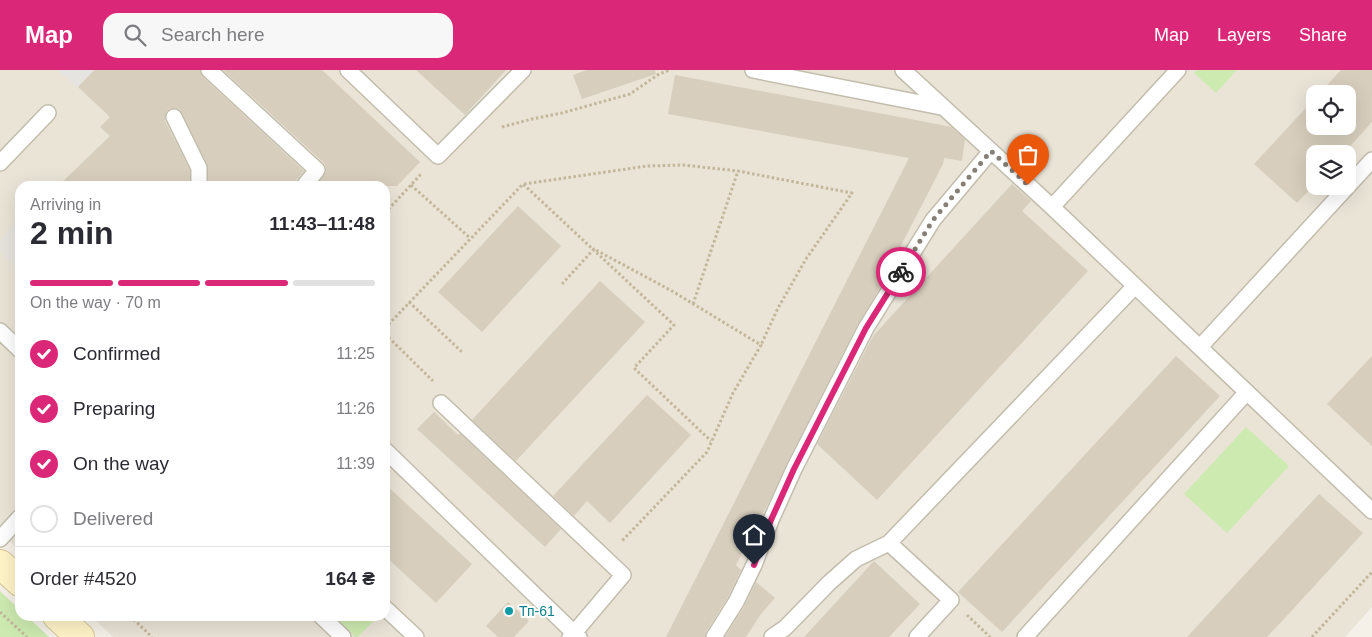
<!DOCTYPE html>
<meta charset="utf-8">
<style>
body{margin:0;font-family:Helvetica,sans-serif;background:#f7f7f7;color:#2b2b33;height:100vh;display:flex;flex-direction:column;font-size:19px;white-space:nowrap}
*{box-sizing:border-box;margin:0}
p{font-size:16px;color:#7c7c81}
.icon{flex:none;width:28px;height:28px;fill:none;stroke:currentColor;stroke-width:2;stroke-linecap:round;stroke-linejoin:round}
.map{position:relative;flex:1;overflow:hidden}
.sheet{position:absolute;left:15px;top:111px;width:375px;height:440px;display:flex;flex-direction:column;background:#fff;border-radius:15px;box-shadow:0 5px 20px #0002}
.sheet>*{flex:none}
.fabs{position:absolute;left:1306px;top:15px;display:grid;gap:10px}
.fabs a{display:grid;place-items:center;width:50px;height:50px;border-radius:10px;background:#fff;box-shadow:0 5px 20px #0002;font-size:25px}
.pin{position:absolute;display:grid;place-items:center;width:42px;height:42px;color:#fff;margin:-51px -21px;border-radius:50% 50% 50% 0;rotate:-45deg;box-shadow:0 0 5px #0007}
.pin .icon{rotate:45deg}
.courier{position:absolute;display:grid;place-items:center;width:50px;height:50px;margin:-25px;border:4px solid #db2777;border-radius:50%;background:#fff;color:#222;box-shadow:0 1px 6px #0007}
.head em{font-style:normal;font-weight:700}
.head div{display:flex;flex-direction:column-reverse}
.head{display:flex;align-items:center;justify-content:space-between;height:85px;padding:0 15px}
h1{font-size:32px;font-weight:700;line-height:38px}
.bar{display:grid;grid-template-columns:repeat(4,1fr);gap:8px 5px;align-content:center;height:60px;padding:0 15px}
.bar i{height:6px;border-radius:4px;background:#e1e1e2}
.bar .current{background:#db2777}
.bar p{grid-column:span 4}
.line{display:flex;align-items:center;gap:12px;padding:0 15px;border-top:1px solid #e1e1e2}
.line div{flex:1}
ol{padding:0 15px;list-style:none}
li{display:flex;align-items:center;gap:15px;height:55px}
li p{margin-inline-start:auto}
li .icon{padding:5px;border-radius:50%;background:#db2777;color:#fff;stroke-width:4}
li:last-child{color:#7c7c81}
li i{width:28px;height:28px;border:2px solid #e1e1e2;border-radius:50%}
header{display:flex;align-items:center;gap:30px;box-sizing:border-box;height:70px;padding:0 25px;background:#db2777;color:#fff}
header strong{font-size:24px}
nav{display:flex;gap:28px;margin-inline-start:auto;font-size:18px}
.search{width:350px;height:45px;background:#f7f7f7;display:flex;align-items:center;gap:12px;box-sizing:border-box;padding:0 18px;border-radius:15px;color:#7c7c81;font-size:19px}
.map>svg:first-child{display:block}
</style>
<header>
<strong>Map</strong>
<div class="search"><svg class="icon" aria-label="search" viewBox="0 0 24 24"><circle cx="10" cy="10" r="6"/><path d="M15 15l6 6"/></svg>Search here</div>
<nav><a>Map</a><a>Layers</a><a>Share</a></nav>
</header>
<div class="map">
<svg width="1372" height="567" viewBox="0 0 1372 567">
<rect width="100%" height="100%" fill="#f5f1e8"/>
<path fill="#e9e4d6" fill-rule="evenodd" d="M0,0H1372V537L1345,567H113L91,546H385V116H20V481L0,462ZM1315,24H1348V56H1315ZM1315,84H1348V116H1315Z"/>
<path fill="#e7e3dd" d="M20,148V202L0,182V171Z"/>
<path fill="#cdeab0" d="M1197,0H1237L1216,23L1194,3Z
M1246,357L1289,396L1227,463L1184,424Z
M0,521L20,540V546H27L49,567H0Z
M334,546H378L358,567H355Z"/>
<path fill="#e6e4e0" d="M58,0H132L98,36Z"/>
<path fill="#d7cebd" d="M94,0H200L203,7L304,101L296,110L295,116H208L207,94L182,43L179,39L174,38L169,39L167,41L165,46V51L190,100V116H58L110,66L100,57L110,47L78,17Z
M223,0H322L420,92L397,116H316L326,102V98L324,93Z
M416,0H506L465,45Z
M587,0H655L656,4L582,29L573,5Z
M1341,0H1372V52L1343,84H1315V114L1297,133L1254,94L1315,28V56H1348V24H1319Z
M675,5L926,52L951,57L965,69L962,91L944,88L943,94L874,228L858,254L786,395L772,426L736,495L741,500L728,527L706,562L705,567H666L909,88L668,44Z
M1012,114L1031,131L1022,141L1088,201L877,430L817,374L873,266Z
M518,136L561,176L482,262L438,222Z
M600,211L645,252L516,391L472,350Z
M1176,286L1220,326L1002,562L958,522Z
M1372,286V376L1327,334Z
M647,325L691,365L610,453L587,431L574,446L553,426Z
M434,342L458,365L460,363L561,459L545,477L417,359Z
M385,414L472,494L436,533L385,486Z
M1319,424L1363,463L1283,550L1267,567H1187Z
M874,491L920,534L889,567H804Z
M756,512L775,528L761,544L746,567H725L744,537Z
M508,532L529,551L514,567H498L486,556Z"/>
<g fill="none" stroke-linecap="round" stroke-linejoin="round">
<g stroke="#c3bdad" stroke-width="18">
<path id="lane" d="M209,0L317,100L304,116
M348,0L438,86L523,0
M753,0L941,37
M903,0L1052,137L1372,441
M174,47L199,98V116
M0,93L48,43
M1052,137L1178,0
M0,261L20,280
M1200,277L1372,90
M441,333L623,505L574,563L579,567
M385,380L574,563L570,567
M0,469L20,447
M889,473L951,530L917,567
M385,538L416,567
M321,546L343,567
M714,567L736,532L754,495L771,450L794,399L866,258L933,150L991,81
M772,567L785,558L829,513L856,489L889,473L1135,216
M1025,567L1247,322"/>
</g>
<g stroke="#d6c797" stroke-width="30">
<path id="secondary" d="M0,494L20,512
M57,546L80,567"/>
</g>
<path stroke="#c3b69b" stroke-width="3" stroke-dasharray="2.5 2.5" stroke-linecap="butt" d="M502,57L532,49L562,43L630,24L659,4L670,0
M524,114L647,96L683,95L738,101L852,123L806,189L778,238L761,275
M411,115L470,168
M385,143L422,103
M562,214L594,179L672,221L761,275L733,323L707,382L621,472
M409,232L462,282
M693,234L738,101
M385,258L523,114L674,255L634,298L711,371
M385,264L433,311
M0,542L27,567
M967,545L990,567
M130,546L152,567
M1312,567L1372,502"/>
<use href="#lane" stroke="#fff" stroke-width="15"/>
<use href="#secondary" stroke="#fff4c8" stroke-width="28"/>
</g>
<g fill="none" stroke-linecap="round" stroke-linejoin="round">
<path stroke="#857f75" stroke-width="5" stroke-dasharray="0 9" d="M901,202L933,150L991,81L1028,115"/>
<path stroke="#db2777" stroke-width="6" d="M754,495L771,450L794,399L866,258L901,202"/>
</g>
<circle fill="#0f9aa8" stroke="#fff" stroke-width="2" cx="509" cy="541" r="5"/>
<g text-anchor="middle" dominant-baseline="central" stroke-width="4" stroke-linejoin="round" paint-order="stroke">
<g font-size="14" fill="#0d838f" stroke="#fff" text-anchor="start">
<text x="519" y="541">Тп-61</text>
</g>
</g>
</svg>
<div class="fabs">
<a><svg class="icon" aria-label="locate" viewBox="0 0 24 24"><circle cx="12" cy="12" r="6"/><path d="M12 2v4M12 18v4M2 12h4M18 12h4"/></svg></a>
<a><svg class="icon" aria-label="layers" viewBox="0 0 24 24"><path d="M12 4l9 5-9 5-9-5zM3 14l9 5 9-5"/></svg></a>
</div>
<div class="pin" style="left:1028px;top:115px;background:#ea580c"><svg class="icon" aria-label="bag" viewBox="0 0 24 24"><path d="M5 8h14l-1 12H6zM9 8a3 3 0 0 1 6 0"/></svg></div>
<div class="pin" style="left:754px;top:495px;background:#1f2937"><svg class="icon" aria-label="home" viewBox="0 0 24 24"><path d="M3 11l9-7 9 7M6 9v11h12V9"/></svg></div>
<div class="courier" style="left:901px;top:202px"><svg class="icon" aria-label="bike" viewBox="0 0 24 24"><circle cx="6" cy="16" r="4"/><circle cx="18" cy="16" r="4"/><path d="M6 16l4-8h5l3 8M10 8l3 8H6M13 5h3"/></svg></div>
<section class="sheet">
<div class="head"><div><h1>2 min</h1><p>Arriving in</p></div><em>11:43–11:48</em></div>
<div class="bar"><i class="current"></i><i class="current"></i><i class="current"></i><i></i><p>On the way · 70 m</p></div>
<ol>
<li><svg class="icon" aria-label="check" viewBox="0 0 24 24"><path d="M5 12l5 5 9-10"/></svg>Confirmed<p>11:25</p></li>
<li><svg class="icon" aria-label="check" viewBox="0 0 24 24"><path d="M5 12l5 5 9-10"/></svg>Preparing<p>11:26</p></li>
<li><svg class="icon" aria-label="check" viewBox="0 0 24 24"><path d="M5 12l5 5 9-10"/></svg>On the way<p>11:39</p></li>
<li><i></i>Delivered</li>
</ol>
<div class="line" style="height:65px"><div>Order #4520</div><b>164 ₴</b></div>
</section>
</div>
